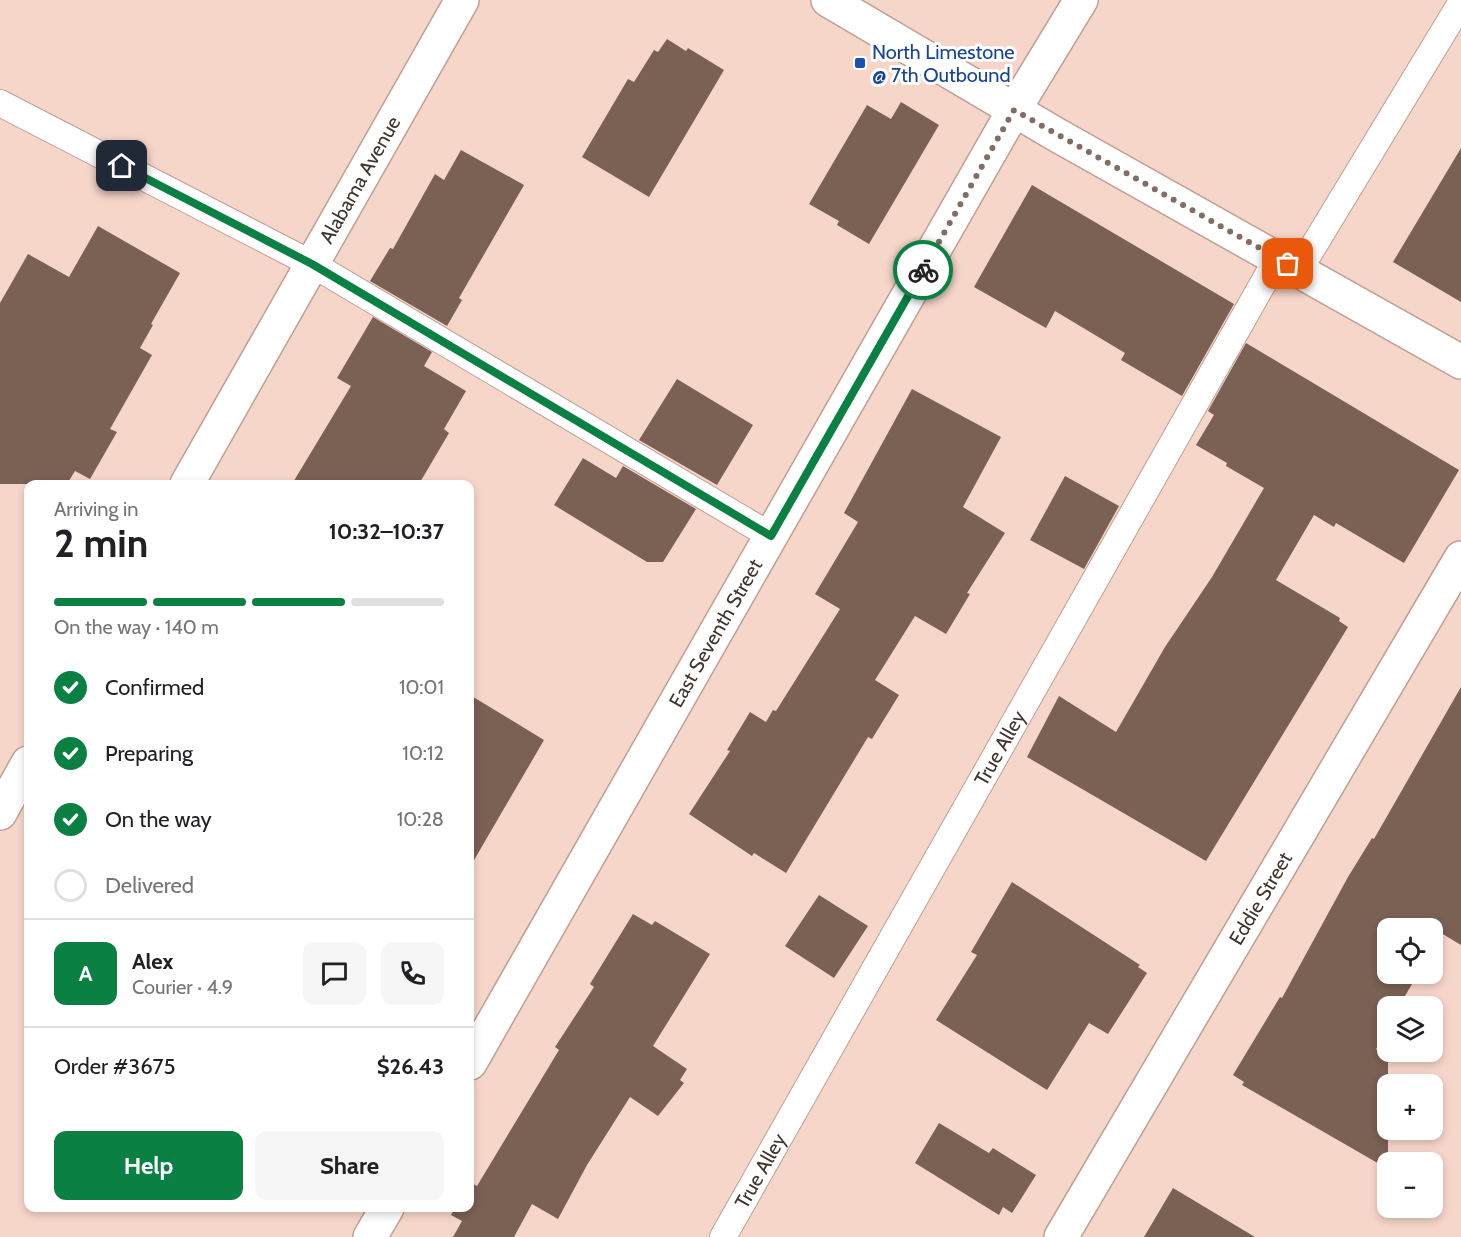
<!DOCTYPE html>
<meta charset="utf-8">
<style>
body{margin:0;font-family:Cabin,sans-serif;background:#f6f6f6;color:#202124;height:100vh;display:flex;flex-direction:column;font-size:22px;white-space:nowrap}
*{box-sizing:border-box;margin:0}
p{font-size:20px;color:#757577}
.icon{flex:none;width:33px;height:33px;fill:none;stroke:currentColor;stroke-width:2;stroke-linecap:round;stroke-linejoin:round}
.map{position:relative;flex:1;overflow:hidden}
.drawer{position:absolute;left:24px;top:480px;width:450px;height:732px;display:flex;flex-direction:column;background:#fff;border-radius:12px;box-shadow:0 3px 9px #0003}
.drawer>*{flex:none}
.controls{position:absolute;left:1377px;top:918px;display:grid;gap:12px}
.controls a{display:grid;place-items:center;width:66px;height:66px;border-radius:12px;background:#fff;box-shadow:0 3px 9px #0003;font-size:30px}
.pin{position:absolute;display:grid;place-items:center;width:51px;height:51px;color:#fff;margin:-26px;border-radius:12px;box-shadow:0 3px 9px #0006}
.courier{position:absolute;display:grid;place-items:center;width:60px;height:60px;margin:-30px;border:4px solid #0b8043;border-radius:50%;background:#fff;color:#222;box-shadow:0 2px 8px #0007}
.summary em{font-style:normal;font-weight:700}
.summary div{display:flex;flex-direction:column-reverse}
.summary{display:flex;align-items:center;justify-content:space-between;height:102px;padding:0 30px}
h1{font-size:39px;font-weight:700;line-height:45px}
.bar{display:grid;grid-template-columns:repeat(4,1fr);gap:9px 6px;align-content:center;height:72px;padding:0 30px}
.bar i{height:8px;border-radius:4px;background:#e0e0e0}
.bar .on{background:#0b8043}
.bar p{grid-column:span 4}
.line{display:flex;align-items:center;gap:15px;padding:0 30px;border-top:2px solid #e0e0e0}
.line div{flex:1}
.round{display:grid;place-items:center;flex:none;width:63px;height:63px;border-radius:12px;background:#f6f6f6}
ol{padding:0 30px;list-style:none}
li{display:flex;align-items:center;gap:18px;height:66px}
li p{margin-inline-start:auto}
li .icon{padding:6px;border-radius:50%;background:#0b8043;color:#fff;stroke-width:4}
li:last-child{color:#757577}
li i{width:33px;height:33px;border:3px solid #e0e0e0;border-radius:50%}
.cta{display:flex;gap:12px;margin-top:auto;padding:12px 30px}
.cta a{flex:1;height:69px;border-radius:12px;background:#0b8043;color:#fff;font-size:24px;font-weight:700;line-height:69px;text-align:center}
.cta a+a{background:#f6f6f6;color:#202124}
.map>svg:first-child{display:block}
</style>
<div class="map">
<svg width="1461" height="1237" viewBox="0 0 1461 1237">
<rect width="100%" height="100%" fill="#f7d6ca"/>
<path fill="#7b6054" d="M667,39L686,51L688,48L724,70L649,197L582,157L628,79L634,82L654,50L658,52Z
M901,102L939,125L869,244L837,225L839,221L809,204L867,105L891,119Z
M1461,148V302L1393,262Z
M461,150L524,185L459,298L462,300L447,326L370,281L390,248L393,249L435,174L444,180Z
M1032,185L1234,304L1182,396L1121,360L1125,353L1055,311L1046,328L974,287Z
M98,226L180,273L151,324L153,325L140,348L152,355L110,429L117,432L90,479L75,471L67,484H0V303L28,254L69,277Z
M373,317L432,352L424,366L466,391L444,429L449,433L419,484H292L351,386L337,378Z
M1246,343L1459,470L1404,563L1336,523L1334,527L1314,515L1276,580L1340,618L1339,621L1348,627L1206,861L1027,757L1059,696L1116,732L1165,647L1212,577L1264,488L1226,466L1227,463L1196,445L1214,415L1208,411Z
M677,379L753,425L717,485L639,440Z
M912,389L1001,437L963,507L1005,533L967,593L970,594L946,634L915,616L875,680L899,695L872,739L868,737L786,873L754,853L752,856L689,814L730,751L727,750L750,712L766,722L773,710L776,711L840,609L815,594L858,522L844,513Z
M583,458L616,478L623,466L696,509L663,562H647L554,505Z
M1065,476L1119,506L1084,569L1030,540Z
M1461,687V945L1441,933L1432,948V928H1388V974H1418L1399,1006H1388V1028L1376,1049L1388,1056V1169L1242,1085L1244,1082L1233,1075L1280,997L1282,998L1348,877L1372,838L1374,839Z
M470,695L544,740L470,867Z
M1012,882L1140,965L1138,967L1147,973L1108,1034L1089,1023L1047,1090L936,1020L977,955L971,952Z
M819,895L868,926L834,978L785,946Z
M633,914L652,925L655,921L710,954L653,1046L687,1069L680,1080L684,1083L658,1116L630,1097L587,1165L558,1219L532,1204L514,1237H453L462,1221L451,1215L455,1208H470V1182L477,1186L559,1050L555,1047L594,987L590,984Z
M939,1123L989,1153L993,1148L1036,1175L1012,1213L1003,1207L999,1215L915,1163Z
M1173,1188L1255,1237H1144Z"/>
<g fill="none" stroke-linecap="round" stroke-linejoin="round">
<g stroke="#bf9f94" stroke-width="28">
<g id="lane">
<path d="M0,103L312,264L771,536"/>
<path d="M1299,270L1461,3"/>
<path id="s1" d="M723,1237L1278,257"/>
</g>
</g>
<g stroke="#bf9f94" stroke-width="36">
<g id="street">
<path id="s2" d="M187,484L462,0"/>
<path d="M0,813L28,763"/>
<path id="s3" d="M1061,1237L1461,558"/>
</g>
</g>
<g stroke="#bf9f94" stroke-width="36">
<g id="secondary">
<path d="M828,0L1057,135L1461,362"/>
<path id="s4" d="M470,1063L1014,110L1081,0"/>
<path d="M370,1237L387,1208"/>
</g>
</g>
<use href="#lane" stroke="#fff" stroke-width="26"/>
<use href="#street" stroke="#fff" stroke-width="33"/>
<use href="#secondary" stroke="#fff" stroke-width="33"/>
</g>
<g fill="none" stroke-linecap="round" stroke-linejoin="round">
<path stroke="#816d65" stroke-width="6" stroke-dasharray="0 10.8" d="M923,270L1014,110L1288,264"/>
<path stroke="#0b8043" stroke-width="8" d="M122,166L312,264L771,536L923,270"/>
</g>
<rect fill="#1a4fb4" stroke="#fff" stroke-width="2" x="854" y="57" width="12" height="12" rx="3"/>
<g text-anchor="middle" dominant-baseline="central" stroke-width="6" stroke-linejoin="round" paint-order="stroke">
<g font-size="20" fill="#164399" stroke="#fff" text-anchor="start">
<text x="872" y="52">North Limestone<tspan x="872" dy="23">@ 7th Outbound</tspan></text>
</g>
<g font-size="20" fill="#41342f" stroke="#fff">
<text stroke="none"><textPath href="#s2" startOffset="350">Alabama Avenue</textPath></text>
<text stroke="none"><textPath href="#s4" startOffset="495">East Seventh Street</textPath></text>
<text stroke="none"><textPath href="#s1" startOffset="562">True Alley</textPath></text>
<text stroke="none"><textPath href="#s3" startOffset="393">Eddie Street</textPath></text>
<text stroke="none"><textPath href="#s1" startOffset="76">True Alley</textPath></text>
</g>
</g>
</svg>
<div class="controls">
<a><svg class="icon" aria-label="locate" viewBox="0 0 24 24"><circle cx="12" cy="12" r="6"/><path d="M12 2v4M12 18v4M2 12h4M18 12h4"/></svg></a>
<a><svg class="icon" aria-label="layers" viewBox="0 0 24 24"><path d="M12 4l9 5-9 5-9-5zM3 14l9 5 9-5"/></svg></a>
<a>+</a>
<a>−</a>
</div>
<div class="pin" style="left:1288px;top:264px;background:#ea580c"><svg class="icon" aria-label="bag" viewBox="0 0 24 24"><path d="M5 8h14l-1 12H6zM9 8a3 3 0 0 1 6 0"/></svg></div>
<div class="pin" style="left:122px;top:166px;background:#1f2937"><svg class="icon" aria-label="home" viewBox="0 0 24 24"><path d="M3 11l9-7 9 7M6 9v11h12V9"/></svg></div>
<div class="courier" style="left:923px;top:270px"><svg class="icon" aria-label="bike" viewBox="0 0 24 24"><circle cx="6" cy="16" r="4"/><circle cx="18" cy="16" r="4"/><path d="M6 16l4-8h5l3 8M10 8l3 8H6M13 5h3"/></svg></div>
<section class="drawer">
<div class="summary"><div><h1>2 min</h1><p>Arriving in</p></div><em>10:32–10:37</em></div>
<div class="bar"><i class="on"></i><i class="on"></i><i class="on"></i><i></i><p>On the way · 140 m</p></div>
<ol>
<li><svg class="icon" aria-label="check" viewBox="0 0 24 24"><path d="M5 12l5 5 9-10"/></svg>Confirmed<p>10:01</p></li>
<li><svg class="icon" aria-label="check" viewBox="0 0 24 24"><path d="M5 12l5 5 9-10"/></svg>Preparing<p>10:12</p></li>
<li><svg class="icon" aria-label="check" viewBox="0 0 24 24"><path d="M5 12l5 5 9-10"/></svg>On the way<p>10:28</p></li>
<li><i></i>Delivered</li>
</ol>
<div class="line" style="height:108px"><b class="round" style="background:#0b8043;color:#fff">A</b><div><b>Alex</b><p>Courier · 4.9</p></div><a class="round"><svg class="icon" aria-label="chat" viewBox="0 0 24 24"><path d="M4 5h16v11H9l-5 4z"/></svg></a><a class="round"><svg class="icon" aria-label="phone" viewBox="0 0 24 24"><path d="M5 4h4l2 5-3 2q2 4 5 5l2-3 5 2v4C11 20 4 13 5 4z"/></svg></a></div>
<div class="line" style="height:78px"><div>Order #3675</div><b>$26.43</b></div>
<div class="cta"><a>Help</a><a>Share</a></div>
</section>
</div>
